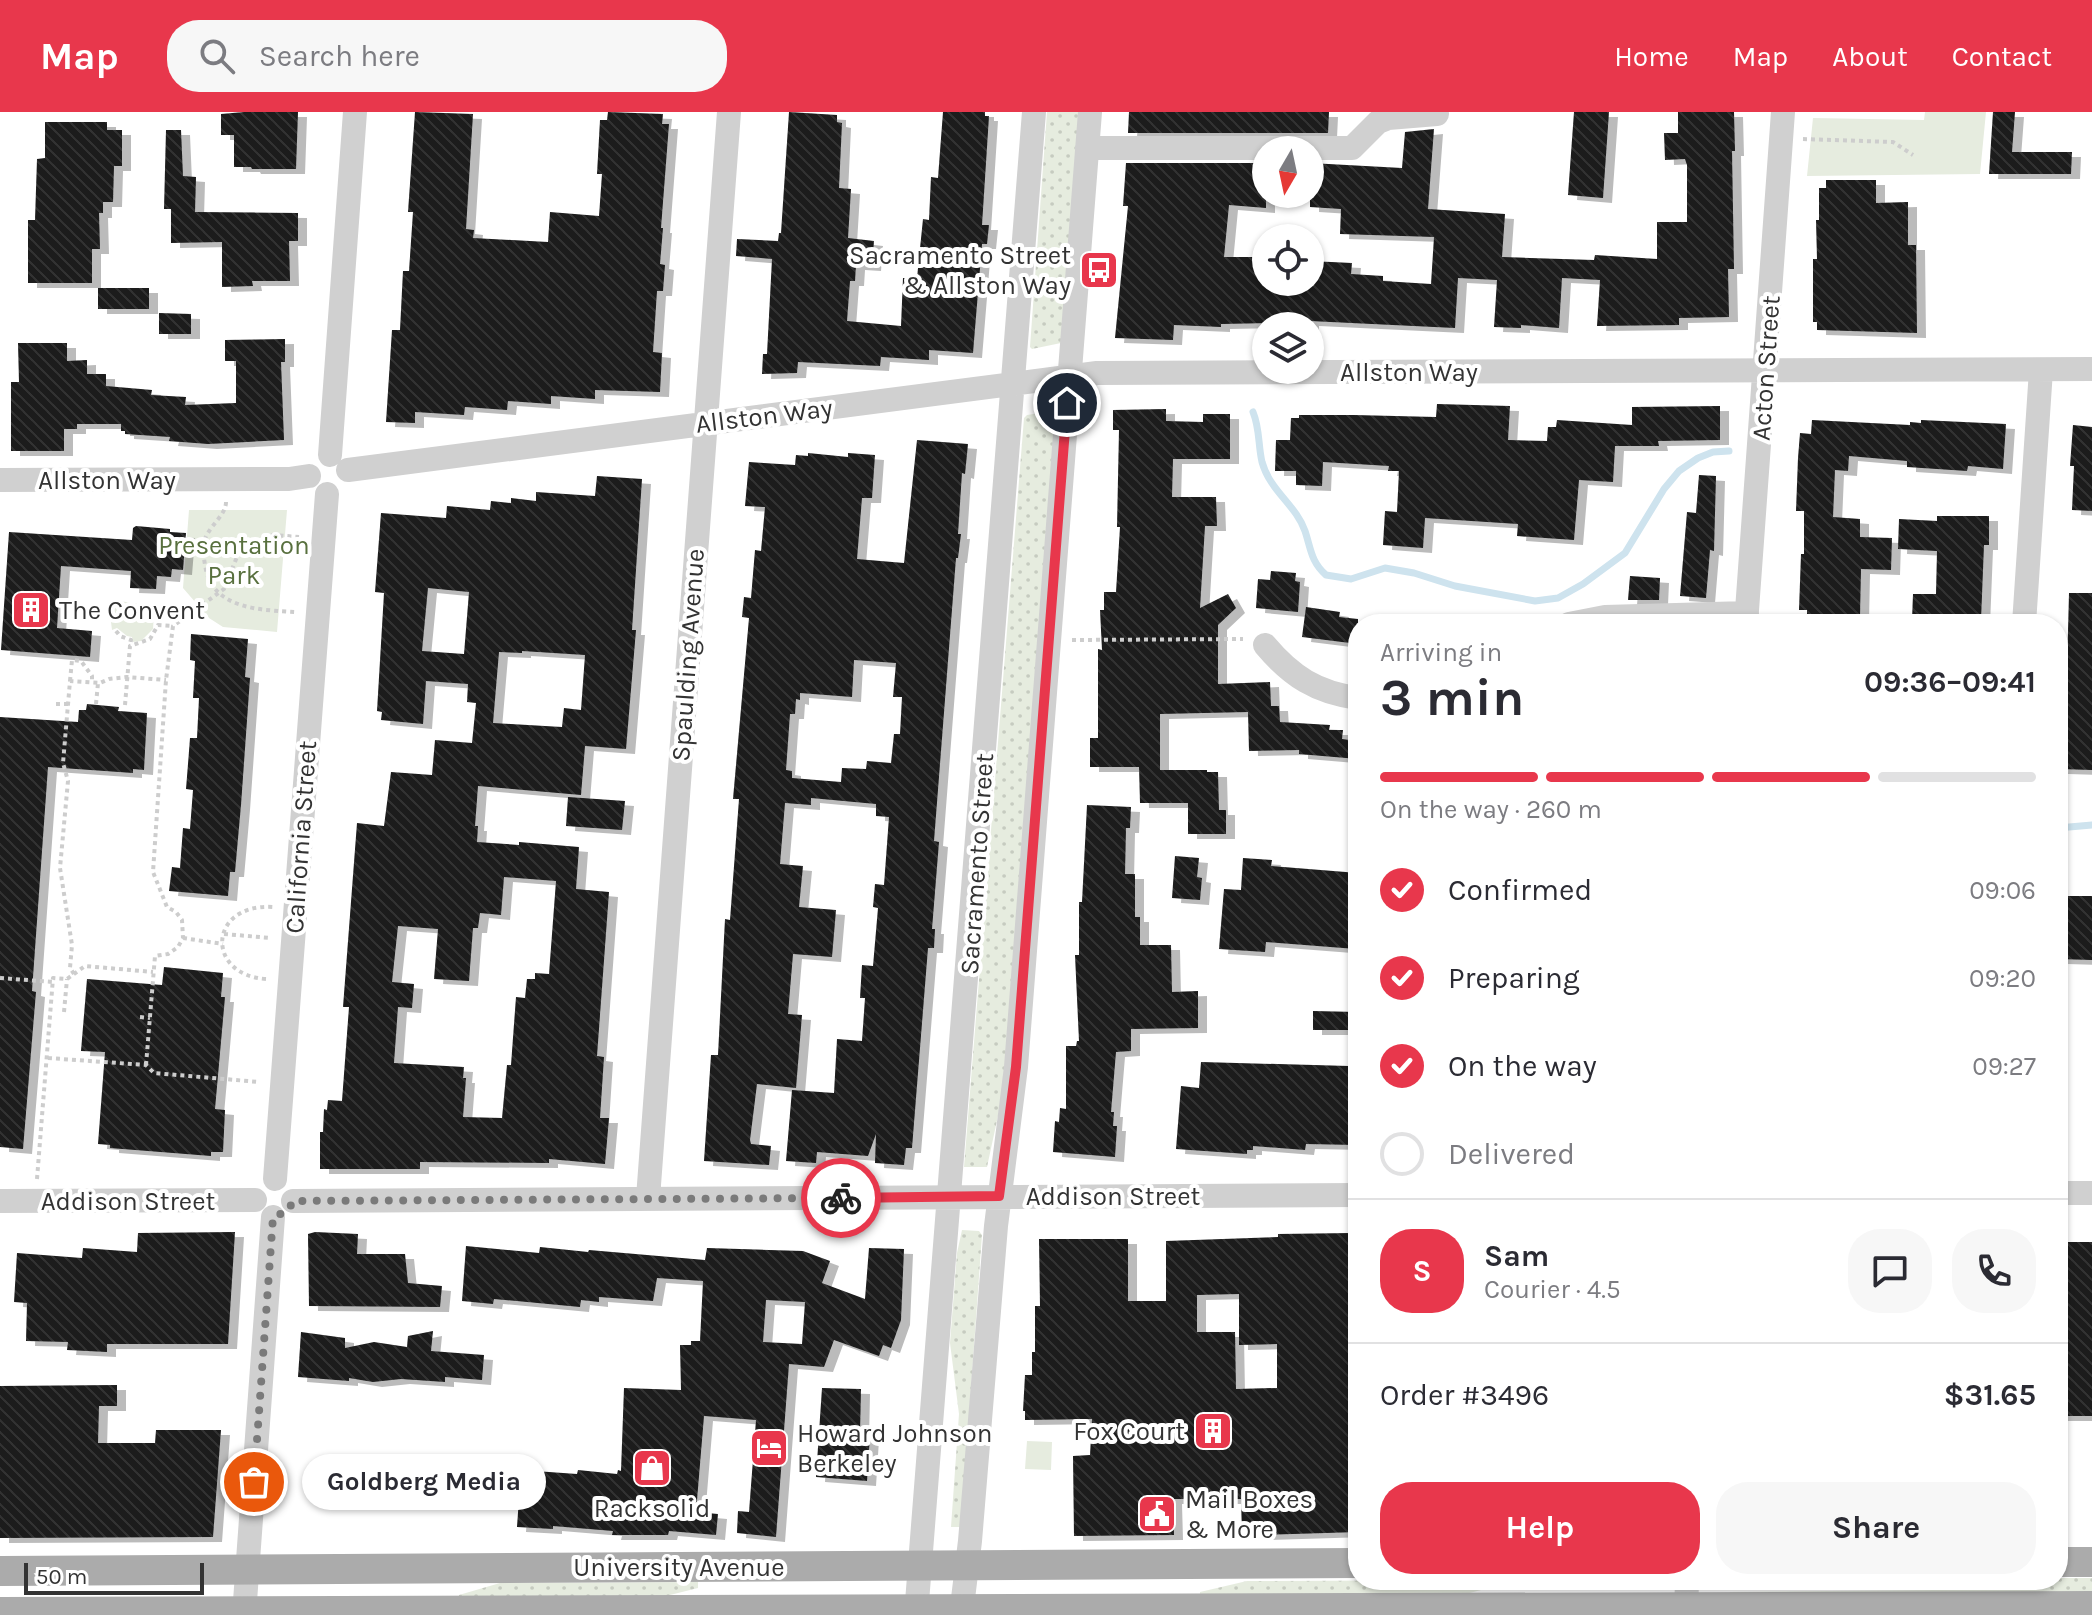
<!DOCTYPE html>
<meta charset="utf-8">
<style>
body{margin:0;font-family:Karla,sans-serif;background:#f7f7f7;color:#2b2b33;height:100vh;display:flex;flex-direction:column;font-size:30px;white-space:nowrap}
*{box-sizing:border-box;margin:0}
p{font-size:26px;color:#7c7c81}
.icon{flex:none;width:44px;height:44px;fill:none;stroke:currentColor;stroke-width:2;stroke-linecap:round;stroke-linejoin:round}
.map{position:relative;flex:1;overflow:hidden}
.sheet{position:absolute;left:1348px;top:502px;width:720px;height:976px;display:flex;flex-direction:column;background:#fff;border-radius:32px;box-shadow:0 2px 6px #0004}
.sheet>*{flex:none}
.needle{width:52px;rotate:189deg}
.tools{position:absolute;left:1252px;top:24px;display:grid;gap:16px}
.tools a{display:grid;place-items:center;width:72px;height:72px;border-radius:50%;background:#fff;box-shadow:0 2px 6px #0004;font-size:40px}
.scale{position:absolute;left:24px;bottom:20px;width:180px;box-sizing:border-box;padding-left:8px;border:4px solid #333;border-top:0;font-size:22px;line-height:28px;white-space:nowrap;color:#333;-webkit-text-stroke:6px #fff;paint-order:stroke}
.pin{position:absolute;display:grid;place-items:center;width:68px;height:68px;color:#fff;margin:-34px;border:4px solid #fff;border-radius:50%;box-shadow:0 2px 8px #0007}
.courier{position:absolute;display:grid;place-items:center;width:80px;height:80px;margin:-40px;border:6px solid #e8374c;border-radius:50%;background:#fff;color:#222;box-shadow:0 2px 10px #0007}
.bubble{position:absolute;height:56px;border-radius:28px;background:#fff;box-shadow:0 2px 6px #0004;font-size:26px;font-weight:700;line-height:56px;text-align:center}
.overview em{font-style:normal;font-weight:700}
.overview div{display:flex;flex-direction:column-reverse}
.overview{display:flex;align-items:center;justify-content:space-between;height:136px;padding:0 32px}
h1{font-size:52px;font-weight:700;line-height:60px}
.bar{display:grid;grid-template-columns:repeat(4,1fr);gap:12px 8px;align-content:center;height:96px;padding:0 32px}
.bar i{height:10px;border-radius:6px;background:#e1e1e2}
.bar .active{background:#e8374c}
.bar p{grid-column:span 4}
.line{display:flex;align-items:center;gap:20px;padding:0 32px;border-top:2px solid #e1e1e2}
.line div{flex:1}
.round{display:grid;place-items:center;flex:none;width:84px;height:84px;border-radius:32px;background:#f7f7f7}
ol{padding:0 32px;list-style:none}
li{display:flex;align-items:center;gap:24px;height:88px}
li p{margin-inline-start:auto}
li .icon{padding:8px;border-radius:50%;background:#e8374c;color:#fff;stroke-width:4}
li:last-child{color:#7c7c81}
li i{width:44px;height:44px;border:4px solid #e1e1e2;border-radius:50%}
.primary-button{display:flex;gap:16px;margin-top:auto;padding:16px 32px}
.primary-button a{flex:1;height:92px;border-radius:32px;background:#e8374c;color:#fff;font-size:32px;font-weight:700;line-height:92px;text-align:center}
.primary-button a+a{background:#f7f7f7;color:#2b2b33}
header{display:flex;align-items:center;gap:48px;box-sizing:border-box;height:112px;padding:0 40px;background:#e8374c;color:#fff}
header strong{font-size:38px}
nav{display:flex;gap:44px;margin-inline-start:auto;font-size:28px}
.search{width:560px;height:72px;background:#f7f7f7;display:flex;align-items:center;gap:20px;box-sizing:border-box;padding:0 28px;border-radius:32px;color:#7c7c81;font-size:30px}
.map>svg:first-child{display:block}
</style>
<header>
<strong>Map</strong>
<div class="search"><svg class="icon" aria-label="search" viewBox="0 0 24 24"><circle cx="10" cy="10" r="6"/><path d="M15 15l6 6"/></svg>Search here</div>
<nav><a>Home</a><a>Map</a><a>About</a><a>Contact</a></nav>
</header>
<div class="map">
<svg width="2092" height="1503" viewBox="0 0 2092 1503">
<defs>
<pattern id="grass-dots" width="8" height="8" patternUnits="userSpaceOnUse" patternTransform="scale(2)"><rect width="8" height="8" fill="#e6ecdf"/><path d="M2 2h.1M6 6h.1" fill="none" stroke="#c6cbc0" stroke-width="1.8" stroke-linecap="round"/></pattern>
<pattern id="building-back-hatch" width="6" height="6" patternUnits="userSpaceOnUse" patternTransform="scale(2)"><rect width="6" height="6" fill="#1a1a1a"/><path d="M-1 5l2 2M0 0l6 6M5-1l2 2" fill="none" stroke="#333"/></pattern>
<filter id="shadow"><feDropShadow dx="9" dy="5" stdDeviation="0" flood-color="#0004"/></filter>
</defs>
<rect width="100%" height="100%" fill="#fff"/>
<path fill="url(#grass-dots)" d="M1047,0H1079L1061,231L1032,237L1030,235Z
M1053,299L1056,300L1012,899L1001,990L987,1055H964L1024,306L1027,303Z
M962,1118L979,1119L982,1123L961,1415H951L959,1302L950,1231L957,1141Z
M2058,1466H2092V1482L1730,1483V1480L1934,1478L1974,1468Z
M1500,1468V1473L1466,1482L1200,1485V1480L1247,1469Z
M698,1470V1476L666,1484L459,1488V1483L500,1471Z"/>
<path fill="#e6ecdf" d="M1925,0H1986L1980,62L1807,64L1813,6L1924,8Z
M189,398H287L277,520L223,515L209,506L183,476Z
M120,489L150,494L154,501L153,517L141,529L133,530L132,525L127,524L117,516L112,518L110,502Z
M1027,1329L1052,1330L1051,1358L1025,1357Z"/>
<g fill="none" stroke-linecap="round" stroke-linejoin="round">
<path stroke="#cee3ee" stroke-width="7" d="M1253,300C1260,317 1258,333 1262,350C1270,379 1296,393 1305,419C1311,437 1311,450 1326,463L1351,467L1385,456L1414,461L1455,474L1535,489L1558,486L1583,472L1625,441L1664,377L1679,359L1698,346L1713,340L1729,339
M2058,716L2092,713"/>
</g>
<path fill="url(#building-back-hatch)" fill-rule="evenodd" filter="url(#shadow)" d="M244,0H298L296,57H252L251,55H234V23H221V2Z
M415,0L473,2L466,117L474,118L473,126L548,130L550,100L599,104L602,62H597L600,8H607L608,0L663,2L662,12H669L661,116H663L660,152L665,153L663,179H657L653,240L662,241L660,280L595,278V287L551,284V292L508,289L507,298L465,295L464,303L415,300V311L386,310L392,218H400L403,159H409L413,100H408Z
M789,0L837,3V10L842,11L839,76L851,77L848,126L874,129L872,154L856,153L855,169H850L847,209L901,214L903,166H917L923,107L929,108L931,65L938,66L943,0H985V4H989L982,113H989L987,132H982L973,241L929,238V248L881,245L880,254L798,250L797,261L762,262L763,242H767L772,147L736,144L737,127L778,129L779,121H781Z
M1129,0H1329L1328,21H1128Z
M1574,0H1609L1603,86L1568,83Z
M1678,0H1734L1735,39H1732L1734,157H1728L1729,205L1679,206V213L1597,214L1600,168L1562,166L1559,216L1521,213V216L1494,215L1497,168L1458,166L1455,216L1310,209V214H1279V211L1221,212V215L1174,213L1173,228L1115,226L1128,94H1123L1126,51H1266V96L1229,93L1224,145H1260V166L1266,165V170H1310V149L1352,151L1351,162L1383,164V169L1431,172L1434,125L1340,122L1341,97L1310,95V51L1402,56L1405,20L1434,17L1428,97L1505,102L1502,145L1594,148L1595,143L1657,147V110H1687V53L1685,47L1665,48L1664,21H1678Z
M1993,0H2015L2012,40H2072L2071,62H1989Z
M45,10H107V18H122V54H114L113,90H103V101H99L100,137H92V171H28V108H35L37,47L45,46Z
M166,18H181L183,64L196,65L195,100L298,101V129H289L290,169H252L253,174L222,175V130L171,131V97H164Z
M1826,68H1876V91L1908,90V133H1916L1917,221L1817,218V210H1813V147H1817L1816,108H1819V76H1826Z
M98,176H149V197H98Z
M159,201L191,202V222H159Z
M285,227V250H281L284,328L208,332L169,329L170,325L125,322V319H121V312H77V317H64V339H11V270H19L18,231H67V249L87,248V262H106V274L152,278L151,283L186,285L185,293L236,291V249H225V228Z
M1437,292L1510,294L1508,328L1547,329L1548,315H1556L1557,308L1632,313V295L1720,294V328L1658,329L1659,334H1615L1613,370L1579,368L1574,428L1517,424L1518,412L1425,406L1423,436L1383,433L1385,399L1397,400L1399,359H1388L1389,354L1323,350L1322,374L1296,373V359H1275L1276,328H1290L1291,306H1299V303H1354L1436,305Z
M1166,297V309L1203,310V302H1230V347H1173L1172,385H1216L1217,414H1205L1200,496L1228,482L1236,496L1218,513V572L1270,570L1271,594H1279L1280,610L1330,613L1329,618H1343L1342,627L1358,629V647L1299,642V638L1249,639L1248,600L1160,602V658H1207V660H1218L1219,698H1226V722H1188V691H1140L1139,655H1090V626H1098V537L1102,538L1100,498H1104V480H1116L1120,415H1117L1119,318H1113V298Z
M1812,308L1910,313V310L1921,311V308L2006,312L2003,357L1968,354L1967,359L1907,355V349L1849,344L1848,359L1835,358L1833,405L1860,407V425L1892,426L1891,458L1861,457L1860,504H1807V498H1799L1801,442H1804V399H1796L1798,346L1800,321L1811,322Z
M2073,313L2092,315V399L2072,398L2074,354H2070Z
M917,328L968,332L965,362L962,361L958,422H961L958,446H956L934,729L939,730L932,817H935L934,836H928L912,1036H906L904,1053L875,1051L876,1022L868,1044L817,1040L816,1051L786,1049L792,978L834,981L837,927L862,929L865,886H860L862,853L873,854L878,796L873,795L875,772L884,773L889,705L876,704V692L811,686V693L785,691L780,752L803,754L799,795L836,798L832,845L793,842L788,902L802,903L796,976L757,972L750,1028L751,1032L771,1034L769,1053L704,1049L711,943H718L725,807L730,808L739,687H733L749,506L742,505L744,485L751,486L755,438L761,439L765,395L745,394L749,350L795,353L796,343L808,344V341L848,345V341L875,343L872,386H862L857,447L904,451ZM854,548L896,551L893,585H902L900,622H894L891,651L867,649L866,657L842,656L841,670L792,666V659L786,658L790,602H795L796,587L800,588V581L852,585Z
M1699,363L1716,364L1714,439L1710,438L1706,486L1680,484L1687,400L1696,401Z
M597,364L642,367L632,518H636L626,637L585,634L581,683L478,674L475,714H478L477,730L519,733V730L579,735L576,777L609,780L597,944L604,945L600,1006H609L605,1052L549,1047V1051L420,1050V1057H320V1020H323L324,997L327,998L328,988L342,989L349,895H343L357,711L384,714L391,660L432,663L435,628L472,631L476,591L467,590L468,572L426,569L423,612L381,608L382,600L377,599L384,481L375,480L381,401L446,406L447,394L490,398L491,389L511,391V386L536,389V380L595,384ZM428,476L469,480L464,542L422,539ZM522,539L585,543L581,598L564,596L562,615L493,611L499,540L522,541ZM504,765L556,769L549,862L535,861V867H527L525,886L516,885L511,953H507L502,1006L463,1005L466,966H463L464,955L394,951L398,895L412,896L414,872L392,870L398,814L438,817L434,867L469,869L473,816H478L480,801L501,803Z
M1937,404H1989V433H1984L1981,508H1912L1913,482H1936L1937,439L1898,437L1899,407L1937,409Z
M136,414L170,417V420L186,421L183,458L172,457L171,465L157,464L156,477L130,476L131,459L61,454L57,516L92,519L90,545L1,538L9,420L132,428L133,416Z
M1271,459L1296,461L1295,469L1300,470L1298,500L1256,496L1258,467L1270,468Z
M1630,464L1660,466L1659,488H1628Z
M2069,481H2092V658L2059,657L2064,558H2067Z
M1306,495L1340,500L1339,505L1358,507V532L1302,525Z
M191,522L248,527L245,565L250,566L241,693L235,760H230L228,784L169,779L172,755L180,756L183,716L190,717L193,678L186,677L188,652L190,626H197L199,586H193L195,549L190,548Z
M87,592L119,595L118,599L147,601L144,658L133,657V661L48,655L32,879L36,880L34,904L23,1037L0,1035V605L78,610L79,598H86Z
M568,685L625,689L622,718L566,714Z
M1087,693L1131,695L1130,716H1126L1125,762H1135V805H1140V833H1171L1172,880L1198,879V916L1131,917V939L1116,940L1111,1000H1114L1113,1014H1117L1115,1045L1053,1040L1055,1009L1059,1010L1060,996L1066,997V934H1076L1077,929H1079L1075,843H1079V790H1082Z
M1175,744L1199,746L1197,765L1202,766L1200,788L1172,786Z
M1243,746L1272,748L1271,754L1358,761L1356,837L1266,830L1265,840L1219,837L1224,777L1241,778Z
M2058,784H2092V848L2058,847Z
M164,855L223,861L221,885H225L215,997L225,998L223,1040H211V1044L110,1036V1033L98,1032L105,940L81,939L87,867L162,873Z
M1313,899L1358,900V918H1313Z
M1201,950L1349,954V961H1358L1356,1033L1306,1032L1305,1038L1253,1034V1038H1247V1042L1176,1037L1181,974L1199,976Z
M235,1120L228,1232H107V1240L67,1238L68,1230L26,1229L27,1191L14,1190L17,1141L82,1146L83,1136L137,1140L138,1121Z
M315,1120L358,1122L357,1142H405L408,1171L442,1174L440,1195L309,1194L308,1122Z
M1352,1121L1353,1272H1358V1420L1257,1423V1421H1242L1241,1387H1173L1174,1423L1074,1424L1073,1344L1090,1343L1092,1307L1025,1308V1299H1023L1025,1263H1032V1240H1035V1194H1040L1039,1127H1128V1189H1166V1129L1278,1125V1122ZM1239,1182V1233L1277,1232V1276L1236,1277L1235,1220H1197V1183Z
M2067,1130H2092V1304H2058V1171H2062V1135H2067Z
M466,1134L539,1141L540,1135L588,1140L589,1138L705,1148L707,1136L803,1139L830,1149L822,1171L865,1187L869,1136L904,1137L901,1208L891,1236L883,1233L879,1244L834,1228L824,1255L789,1252L776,1425L737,1421L738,1399L749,1400L756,1308L704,1304L696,1400L718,1402L716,1423L669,1419L668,1423H612L613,1419L553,1414V1417L517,1415L521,1358L577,1362L578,1358L617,1362L618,1358L621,1359L624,1276L681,1278L680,1233H691V1229H700L703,1169L657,1166L653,1189L599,1185V1190L581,1188L580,1195L494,1187L493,1192L462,1189ZM766,1188L805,1190L802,1232L763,1230Z
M433,1219L431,1239L484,1243L482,1268L445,1265V1270L401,1267L373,1270L349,1266V1269L298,1265L301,1220L345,1226V1236L374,1230L407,1235L408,1224Z
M117,1273V1294H99L98,1331H155L156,1318H221L213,1425L0,1426V1274Z
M822,1276L861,1277L860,1322L870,1323L867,1369L816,1365Z"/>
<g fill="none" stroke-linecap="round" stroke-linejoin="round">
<path stroke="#cdcdcd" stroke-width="4" stroke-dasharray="4 4" stroke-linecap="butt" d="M1803,27L1893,30L1913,43
M226,390C226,403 210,413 205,427C202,437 204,448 206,458C215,498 263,498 296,500
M116,519L120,524L131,528L130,534
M1072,528L1243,527
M70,569L72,548L81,549L92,564V570
M56,592H68
M96,592L98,571
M125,593L130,534L150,527L158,513L173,514
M224,822L271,826
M183,826L223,832
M74,862L70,856L72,833L60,756L68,669L63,651L70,569L100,571L109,567L127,565L166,568
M0,866L53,870
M266,867C205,863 208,791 273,795
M64,900L67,867
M140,905L150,906
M48,946L146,953L154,961L259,970
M146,953L155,844L168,842L178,835L183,826L182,808L176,800L167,795L153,760L166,568L173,514L224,477L239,440L246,433L273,423L299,425
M37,1067L53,866L67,867L85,854L153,860"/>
<path stroke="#d0d0d0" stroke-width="24" d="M1087,36H1352L1378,10L1388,6L1437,2
M330,343L355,0
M348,358L1097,261L2092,257
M0,368L289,367L309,364
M1569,512L1605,505L1747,501
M1746,512L1783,0
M2024,512L2041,258
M1265,533C1291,564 1317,581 1358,586
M275,1067L327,382
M2058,1081H2092
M648,1086L729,0
M0,1089L255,1088
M293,1089L1358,1083
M244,1503L273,1105
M916,1503L1034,0
M961,1503L970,1429L996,1114L1016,955L1090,0
M1686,1503L1687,1468"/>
<path stroke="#ababab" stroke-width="30" d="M2058,1450H2092
M0,1459L1358,1451
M0,1500L2092,1494"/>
</g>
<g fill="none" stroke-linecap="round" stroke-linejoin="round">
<path stroke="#7a7a7a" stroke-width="8" stroke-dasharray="0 14.4" d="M254,1370L273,1105L288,1099L293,1089L841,1086"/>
<path stroke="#e8374c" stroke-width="10" d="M841,1086L999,1084L1016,955L1067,291"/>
</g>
<defs>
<g id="bus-square" transform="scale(2)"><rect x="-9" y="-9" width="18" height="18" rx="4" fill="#e8374c" stroke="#fff"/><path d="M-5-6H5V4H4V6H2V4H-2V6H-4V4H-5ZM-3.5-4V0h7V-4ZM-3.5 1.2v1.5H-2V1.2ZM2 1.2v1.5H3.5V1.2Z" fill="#fff"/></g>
<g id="building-square" transform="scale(2)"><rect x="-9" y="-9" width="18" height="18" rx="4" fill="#e8374c" stroke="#fff"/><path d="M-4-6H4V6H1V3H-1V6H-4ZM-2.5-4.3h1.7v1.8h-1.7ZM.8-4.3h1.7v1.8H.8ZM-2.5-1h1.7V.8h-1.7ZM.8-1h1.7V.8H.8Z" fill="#fff"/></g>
<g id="hotel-square" transform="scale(2)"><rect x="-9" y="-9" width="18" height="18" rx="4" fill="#e8374c" stroke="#fff"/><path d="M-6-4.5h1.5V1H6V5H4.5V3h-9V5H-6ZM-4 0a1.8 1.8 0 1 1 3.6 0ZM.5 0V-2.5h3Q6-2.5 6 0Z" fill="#fff"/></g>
<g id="shop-square" transform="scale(2)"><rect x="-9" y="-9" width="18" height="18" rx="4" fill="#e8374c" stroke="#fff"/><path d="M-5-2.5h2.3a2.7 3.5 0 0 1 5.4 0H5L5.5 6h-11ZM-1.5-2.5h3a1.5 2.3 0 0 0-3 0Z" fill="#fff"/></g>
<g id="civic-square" transform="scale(2)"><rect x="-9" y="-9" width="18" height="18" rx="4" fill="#e8374c" stroke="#fff"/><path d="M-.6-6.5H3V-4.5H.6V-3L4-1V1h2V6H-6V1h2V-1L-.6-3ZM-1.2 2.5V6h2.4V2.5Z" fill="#fff"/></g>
</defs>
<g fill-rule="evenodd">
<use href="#bus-square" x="1099" y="158"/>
<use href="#building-square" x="31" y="498"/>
<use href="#building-square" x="1213" y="1319"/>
<use href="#hotel-square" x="769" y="1336"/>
<use href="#shop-square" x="652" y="1356"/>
<use href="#civic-square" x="1157" y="1402"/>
</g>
<g text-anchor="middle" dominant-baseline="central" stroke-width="8" stroke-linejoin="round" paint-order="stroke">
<g font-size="26" fill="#333" stroke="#fff" text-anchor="start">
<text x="1071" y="143" text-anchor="end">Sacramento Street<tspan x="1071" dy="30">&amp; Allston Way</tspan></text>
<text x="59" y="498">The Convent</text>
<text x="1185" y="1319" text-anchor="end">Fox Court</text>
<text x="797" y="1321">Howard Johnson<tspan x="797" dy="30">Berkeley</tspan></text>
<text x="1185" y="1387">Mail Boxes<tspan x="1185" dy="30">&amp; More</tspan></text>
<text x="652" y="1396" text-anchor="middle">Racksolid</text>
</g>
<g font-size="26" fill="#333" stroke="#fff">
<text transform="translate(1766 256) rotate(-86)">Acton Street</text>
<text x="1409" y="260">Allston Way</text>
<text transform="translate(764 304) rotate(-7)">Allston Way</text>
<text x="107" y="368">Allston Way</text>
<text transform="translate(688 543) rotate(-86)">Spaulding Avenue</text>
<text transform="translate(301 725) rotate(-86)">California Street</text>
<text transform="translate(977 752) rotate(-86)">Sacramento Street</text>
<text x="1113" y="1084">Addison Street</text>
<text x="128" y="1089">Addison Street</text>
<text x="679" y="1455">University Avenue</text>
</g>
<g font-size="26" fill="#58703e" stroke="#fff">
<text x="234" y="433">Presentation<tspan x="234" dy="30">Park</tspan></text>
</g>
</g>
</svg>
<div class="tools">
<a><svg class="needle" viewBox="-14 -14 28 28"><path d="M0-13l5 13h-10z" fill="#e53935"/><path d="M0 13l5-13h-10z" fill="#7c7c81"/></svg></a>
<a><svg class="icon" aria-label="locate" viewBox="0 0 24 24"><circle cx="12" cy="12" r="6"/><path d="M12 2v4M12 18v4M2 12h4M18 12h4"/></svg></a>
<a><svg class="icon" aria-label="layers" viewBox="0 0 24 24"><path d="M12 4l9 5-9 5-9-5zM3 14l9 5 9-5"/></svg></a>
</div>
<div class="scale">50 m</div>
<div class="pin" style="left:254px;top:1370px;background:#ea580c"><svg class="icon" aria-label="bag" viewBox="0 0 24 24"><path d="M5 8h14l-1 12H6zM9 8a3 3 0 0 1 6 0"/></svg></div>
<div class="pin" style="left:1067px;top:291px;background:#1f2937"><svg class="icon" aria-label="home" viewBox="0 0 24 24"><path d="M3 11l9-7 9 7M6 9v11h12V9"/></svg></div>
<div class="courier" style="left:841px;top:1086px"><svg class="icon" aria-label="bike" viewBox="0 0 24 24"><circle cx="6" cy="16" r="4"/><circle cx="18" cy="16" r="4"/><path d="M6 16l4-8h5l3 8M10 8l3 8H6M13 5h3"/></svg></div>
<div class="bubble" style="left:302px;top:1342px;width:244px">Goldberg Media</div>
<section class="sheet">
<div class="overview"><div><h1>3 min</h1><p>Arriving in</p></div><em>09:36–09:41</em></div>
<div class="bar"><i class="active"></i><i class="active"></i><i class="active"></i><i></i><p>On the way · 260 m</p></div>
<ol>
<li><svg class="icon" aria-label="check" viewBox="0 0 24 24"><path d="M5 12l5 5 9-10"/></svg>Confirmed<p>09:06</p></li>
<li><svg class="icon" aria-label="check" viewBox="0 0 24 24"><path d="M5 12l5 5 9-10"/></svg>Preparing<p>09:20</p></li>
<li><svg class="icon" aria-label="check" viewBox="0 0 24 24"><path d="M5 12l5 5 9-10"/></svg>On the way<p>09:27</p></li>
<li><i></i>Delivered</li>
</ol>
<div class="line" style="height:144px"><b class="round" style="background:#e8374c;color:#fff">S</b><div><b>Sam</b><p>Courier · 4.5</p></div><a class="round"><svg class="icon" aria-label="chat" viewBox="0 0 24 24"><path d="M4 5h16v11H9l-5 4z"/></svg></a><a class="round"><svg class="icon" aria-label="phone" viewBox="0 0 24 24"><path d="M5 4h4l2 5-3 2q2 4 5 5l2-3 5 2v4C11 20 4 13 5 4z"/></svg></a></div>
<div class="line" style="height:104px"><div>Order #3496</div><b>$31.65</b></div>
<div class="primary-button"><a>Help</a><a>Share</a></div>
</section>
</div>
